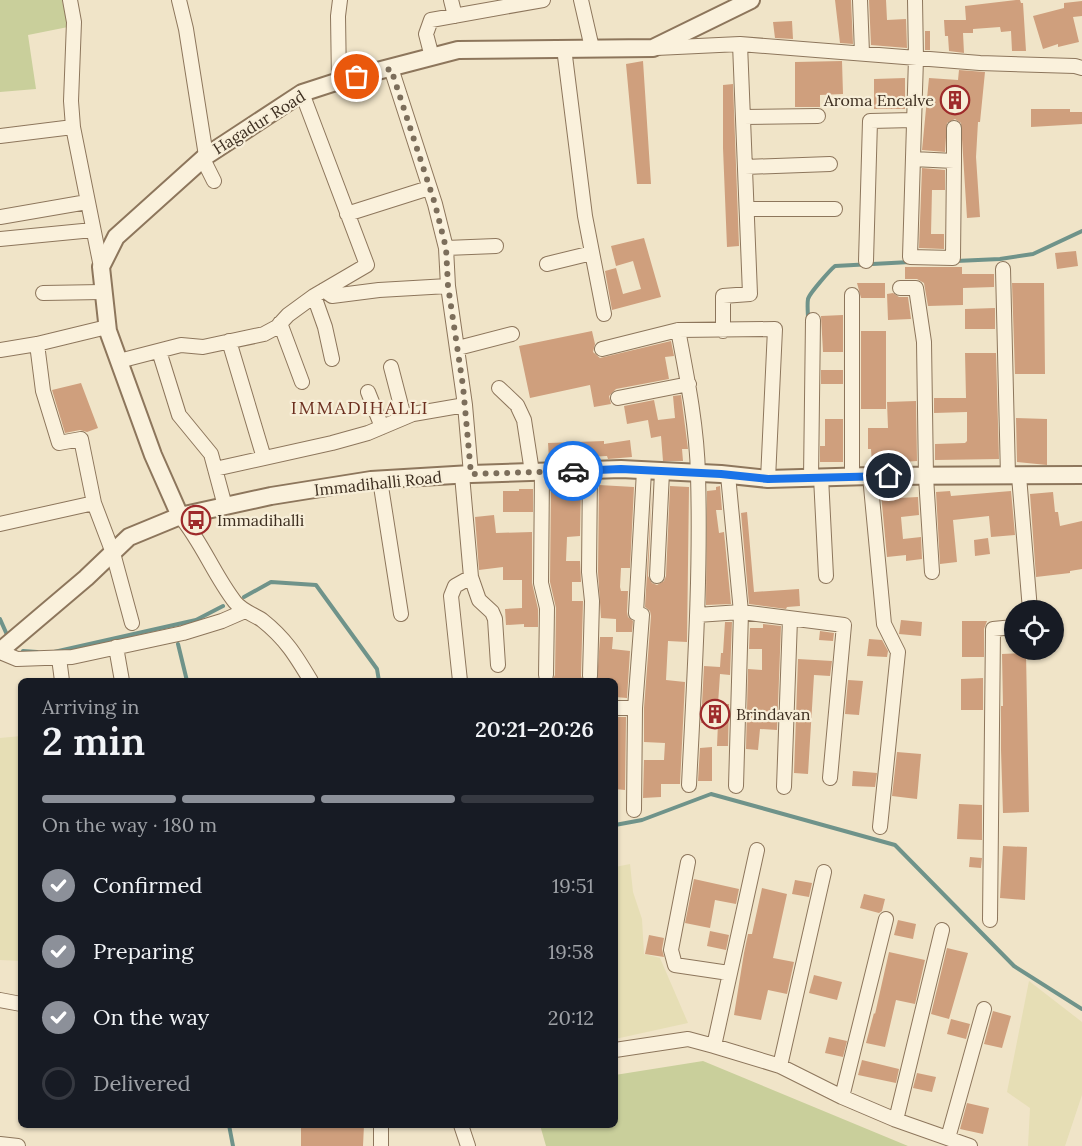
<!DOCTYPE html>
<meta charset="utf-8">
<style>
body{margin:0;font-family:Lora,serif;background:#20242c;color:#f1f3f6;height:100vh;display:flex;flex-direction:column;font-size:22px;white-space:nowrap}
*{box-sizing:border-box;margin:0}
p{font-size:20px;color:#9ea1a6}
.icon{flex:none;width:33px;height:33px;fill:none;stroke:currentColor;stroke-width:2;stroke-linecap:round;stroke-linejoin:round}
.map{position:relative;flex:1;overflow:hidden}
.details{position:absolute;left:18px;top:678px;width:600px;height:450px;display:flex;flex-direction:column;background:#171b24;border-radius:9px;box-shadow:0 2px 4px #0004}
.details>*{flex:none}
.buttons{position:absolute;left:1004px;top:600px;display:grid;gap:12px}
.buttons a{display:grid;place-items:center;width:60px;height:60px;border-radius:50%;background:#171b24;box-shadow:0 2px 4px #0004;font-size:30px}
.pin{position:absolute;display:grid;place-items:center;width:51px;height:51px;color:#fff;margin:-26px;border:3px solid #fff;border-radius:50%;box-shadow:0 2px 6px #0007}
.courier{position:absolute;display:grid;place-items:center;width:60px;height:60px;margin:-30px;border:4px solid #1a73e8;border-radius:50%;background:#fff;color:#222;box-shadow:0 2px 8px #0007}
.overview em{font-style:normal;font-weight:600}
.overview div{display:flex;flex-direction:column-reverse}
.overview{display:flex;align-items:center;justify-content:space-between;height:102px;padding:0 24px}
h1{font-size:39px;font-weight:600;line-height:45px}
.bar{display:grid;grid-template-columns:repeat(4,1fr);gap:9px 6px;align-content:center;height:72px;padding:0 24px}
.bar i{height:8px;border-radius:4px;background:#363941}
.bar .active{background:#8c9099}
.bar p{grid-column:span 4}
ol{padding:0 24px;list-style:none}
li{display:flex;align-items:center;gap:18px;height:66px}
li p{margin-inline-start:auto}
li .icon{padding:6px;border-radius:50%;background:#8c9099;color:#fff;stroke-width:4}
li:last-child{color:#9ea1a6}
li i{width:33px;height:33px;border:3px solid #363941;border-radius:50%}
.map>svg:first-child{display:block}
</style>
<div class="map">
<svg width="1082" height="1146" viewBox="0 0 1082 1146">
<rect width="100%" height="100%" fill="#f0e4c8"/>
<path fill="#e6deb5" d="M21,736V961L0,960V738Z
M630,864L633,892L642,919L644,954L660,958L688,1023L615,1039V867Z
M1029,981L1082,1022V1095L1065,1146H1028L1030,1108L1007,1092Z"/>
<path fill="#c9cf9b" d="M0,0H62L68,27L28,35L36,89L0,92Z
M703,1061L908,1146H546L540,1125H615V1075Z"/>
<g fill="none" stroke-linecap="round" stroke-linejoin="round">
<path stroke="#6f938a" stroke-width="4" d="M956,261L1000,259L1033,254L1082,231
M808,319C808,313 807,305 808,299C809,294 830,270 835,266L910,262
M244,597L271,582L316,585L377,669L379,681
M0,619L8,637
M178,644L187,681
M23,651L37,652
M54,652L196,620L223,606
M615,825L642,820L711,794L895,845L1014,966L1082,1009
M229,1125L233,1146"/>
</g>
<path fill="#cf9f7d" d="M835,0H851L853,44L840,43Z
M869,0H886L887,20L906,19L907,48L871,45Z
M1016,0H1020L1021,3H1023L1026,51H1012L1011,31L1001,32L1000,27L973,29V33H963L964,53L949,51L948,36H945L944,20H966L965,6Z
M1082,1V16L1073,17L1079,42L1058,47V44L1043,49L1033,16L1064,8V3Z
M792,21L793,39L775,38L773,22Z
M925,31H930V50H925Z
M643,61L651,184H637L626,64Z
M842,61L843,94L820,95V107H795V62Z
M959,70L985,72L980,122H978L976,157L980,217L967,218L961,123L955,119L947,123L945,152L922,150L929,78L958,80Z
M905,78V109H874V79Z
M733,84L739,246L727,247L723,148V85Z
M1031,109H1070V112H1082V124L1031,127Z
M922,168L945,170V190H932L931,234H944V249L919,248Z
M644,238L661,297L612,310L605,271L616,268L623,294L641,289L633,261L616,266L611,246Z
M1076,251L1078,266L1057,269L1055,253Z
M905,267H962V274H994V287L963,288V305L928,306L924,283L917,279H905Z
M857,283H885V298H861Z
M1012,283H1044L1045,374H1015Z
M893,293L899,297H908L911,319L888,320L887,294Z
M995,308V329H965V309Z
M843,315V352H823L821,316Z
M592,331L595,344L593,352L600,358L671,341L674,356L665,357L669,379L616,389L609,396L611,404L594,407L590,385L530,398L519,346Z
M861,331H886V409H861Z
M965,353H996L999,459L935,460V444L965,443L967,441V412L934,413V398H966Z
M821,370H843V384H821Z
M81,383L98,428L87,432L80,430L65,433L52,390Z
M681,395L688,449H682L683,461H663L661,436L651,438L648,420L627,424L624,406L654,400L658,420L675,418L673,396Z
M916,401L917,461L872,464L871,449H868V428H888L887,402Z
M1016,418L1047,419V465L1017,462Z
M825,419H843V462H820V446H825Z
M630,440L632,457L608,459L607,456L549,459L548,443L604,441V444Z
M571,484H581L580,536L567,537L566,561H580L581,582H572V601H583L581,676L583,681H552L555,675L556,608L550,582L551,487L571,488Z
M599,485L634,487L630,568H621L620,587L621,591H628L627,612L628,617L633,621L632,632H616V619L601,618L598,572Z
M670,486L689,487L687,642L668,641L666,680L685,682L680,784H661V797L643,798L644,760H664L665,743L644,742V708L651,616L650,611L645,607L652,488L648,576L652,583L657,585L664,581L666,576Z
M720,486L722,510H716L719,533L724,532L731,604L706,605L707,491L716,490V487Z
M519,489H533V512H503V491H519Z
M950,491L951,496L1011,491L1015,535L991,537L989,516L953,520L957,562L940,564L936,492Z
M898,492L899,498L918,497L919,515L901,517L903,539L921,537L922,559L906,561V555L887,557L881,494Z
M1053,492L1055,512H1058L1060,526L1082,521V569L1070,571V573L1036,577L1030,494Z
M747,512L754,592L799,589L800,606L787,607L786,609L749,604L741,513Z
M494,515L496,533L532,532V583L538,609V627H524V624L506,625L505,609L522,608V580H503V567L479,570L475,517Z
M988,538L990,554L975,556L974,540Z
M901,620L922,622L921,636L899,634Z
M962,621H987L984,629V657H962Z
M725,622H732L730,675L720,674L718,704H729L728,746H717L718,723H701L704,666L720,667L721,653H723Z
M763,624L781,626L777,730L760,729L758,750L746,749L748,669L762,670V649H749L750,628H763Z
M820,631L834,633L833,641L819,640Z
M600,637H613L612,649L630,651L627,698L615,697V681H597Z
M869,639L882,640L888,651L887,657L867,656Z
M1026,653L1029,812L1003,813L1001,750V706H1003L1002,654Z
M798,659L832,661L830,676L814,675L808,774L794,773Z
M983,678V710H961V679Z
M848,680L863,681L859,715L845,714Z
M615,717H626L625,790L615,789Z
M712,747V781H698L700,748Z
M897,752L921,754L917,799L892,796Z
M853,771L877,773L875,787L852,786Z
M959,804L982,805V840L957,839Z
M1003,846L1027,847L1025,900L1000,898Z
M970,857L982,858L981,868L969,867Z
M694,879L739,889L736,904L715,900L710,928L685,923Z
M795,880L812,883L809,897L792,894Z
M762,888L787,894L773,958L794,962L787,994L768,990L761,1020L734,1015L744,953L748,934H752Z
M864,894L885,899L882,911L879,913L860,908Z
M898,920L916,924L913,939L894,935Z
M710,931L729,935L726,950L707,946Z
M649,935L664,938L662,949L664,957L645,954Z
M947,948L968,953L949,1019L931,1014Z
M889,952L925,960L915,1004L896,1000L885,1047L866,1043L874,1013L875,1014Z
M814,975L842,982L837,1000L809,993Z
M993,1011L1011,1016L1002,1048L984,1044Z
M951,1019L970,1024L966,1039L947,1034Z
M829,1037L847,1041L843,1057L825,1053Z
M862,1060L899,1069L896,1083L858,1075Z
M917,1073L936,1077L932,1092L913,1088Z
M967,1103L989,1108L983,1134L960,1129Z
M301,1125H364L363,1146H301Z"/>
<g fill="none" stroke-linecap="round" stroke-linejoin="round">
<g stroke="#8d765c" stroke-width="16">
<path id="minor" d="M70,0L74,22L71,101L73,127L101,267
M179,0L186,29L206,156
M451,0L455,16
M581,0L592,48
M860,0L862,53
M564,48L585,216L604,314
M656,48L740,44L980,63L1075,66L1082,68
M432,57L426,34L431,20L543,0
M391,68L435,204L446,248L448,286L465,405L471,474
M339,81L338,16L340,0
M743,117L818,116
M0,136L73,127
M203,159L214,181
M913,159L954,161L953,258L910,257L916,58L915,0
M954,161V128
M745,167L830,164
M747,209H835
M347,214L429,188
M0,217L87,202
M0,239L93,230
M446,248L496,246
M866,261L870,121L913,120
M547,264L592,253
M1003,269L1008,476
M900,288H916L924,342L926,477L932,572
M324,290L332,296L379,290L448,286
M43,293L102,292
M852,295V477
M314,296L325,327L332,359
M280,323L302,382
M723,331V296L750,294L740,44
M229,341L264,458
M37,344L43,391L59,443L81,439L94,503L113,553L132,623
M458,348L512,334
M602,349L678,330
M0,350L37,344L107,327
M159,351L179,415L211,454L225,506
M119,361L181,345L203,347L264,334L277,327L288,315L314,296L367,265L302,93
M391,367L404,417
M499,388L517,405L524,420L532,472
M368,392L382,427
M618,398L689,384
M215,469L332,443L368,433L413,414L465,405
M590,470L589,572L592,601L590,676
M542,472L541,583L547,608L546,675
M728,475L741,612L736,786
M870,476L884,624L898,652L880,827
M1019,476L1030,610
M821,477L826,576
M811,478L813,320
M380,480L401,614
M180,516C202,542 214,575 235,602C242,611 253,614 262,620C286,639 296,656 311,681
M0,524L94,503
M657,576L662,472
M471,577L479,600L492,612L495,619L498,665
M697,615L741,612L844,625L830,778
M116,647L122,681
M0,652L17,659L72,657L183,633L222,621L245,611
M59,658L62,681
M460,681L451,596L455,586L471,577L462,475
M615,708H635
M689,785C694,682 701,578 698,475C697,427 687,377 678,330L775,329L768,479
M784,787L790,619
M634,810L635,708L642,615L636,613L644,471
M688,862L671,950L675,965L729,973
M990,920L993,629L1014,627
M0,1000L21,1004
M714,1046L757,850
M615,1050L688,1039L714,1046L780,1066L842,1097L896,1120L970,1146
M780,1066L824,872
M842,1097L886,919
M896,1120L942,930
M461,1125L468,1146
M948,1138L984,1009
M0,1144L18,1146
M381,1146V1125"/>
</g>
<g stroke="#8d765c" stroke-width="20">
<path id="tertiary" d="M180,516L153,455L108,331L101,267L116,237L206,156L302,93L339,81L458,50L653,48L751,0
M0,651L86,578L129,537L180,516L271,496L371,480L471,474L621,469L721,474L768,479L870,476L1082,475"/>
</g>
<use href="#minor" stroke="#faf1dc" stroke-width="14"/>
<use href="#tertiary" stroke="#faf1dc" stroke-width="16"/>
</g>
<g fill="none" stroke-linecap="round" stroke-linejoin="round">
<path stroke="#7c6e5b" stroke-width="6" stroke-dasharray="0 10.8" d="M357,77L391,69L435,204L446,248L448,286L463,386L471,474L573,471"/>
<path stroke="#1a73e8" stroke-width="8" d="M573,471L621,469L721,474L768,479L889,476"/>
</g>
<defs>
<g id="building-ring" transform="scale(1.5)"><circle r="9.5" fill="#f7eed8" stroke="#9e2a2b" stroke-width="1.5"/><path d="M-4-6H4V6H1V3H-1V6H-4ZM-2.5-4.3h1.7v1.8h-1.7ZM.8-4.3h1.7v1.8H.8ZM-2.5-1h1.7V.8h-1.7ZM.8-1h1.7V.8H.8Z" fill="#9e2a2b"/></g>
<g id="bus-ring" transform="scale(1.5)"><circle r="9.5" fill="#f7eed8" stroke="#9e2a2b" stroke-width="1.5"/><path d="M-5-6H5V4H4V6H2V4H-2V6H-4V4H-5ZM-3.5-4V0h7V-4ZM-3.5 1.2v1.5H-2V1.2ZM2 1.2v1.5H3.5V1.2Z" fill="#9e2a2b"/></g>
</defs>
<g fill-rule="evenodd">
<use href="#building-ring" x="955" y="100"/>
<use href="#bus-ring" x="196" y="520"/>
<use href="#building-ring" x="715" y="714"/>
</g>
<g text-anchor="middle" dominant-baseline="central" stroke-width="4.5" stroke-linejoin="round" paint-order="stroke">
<g font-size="16" fill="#3d2e20" stroke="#f7eed8" text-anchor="start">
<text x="934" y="100" text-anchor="end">Aroma Encalve</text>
<text x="217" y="520">Immadihalli</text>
<text x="736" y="714">Brindavan</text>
</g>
<g font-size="16" fill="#3d2e20" stroke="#f7eed8">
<text transform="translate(259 122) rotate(-32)">Hagadur Road</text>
<text transform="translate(378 483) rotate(-6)">Immadihalli Road</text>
</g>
<g font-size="18" letter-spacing="1.5" fill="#6b2e1e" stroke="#f7eed8">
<text x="360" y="407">IMMADIHALLI</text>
</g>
</g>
</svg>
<div class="buttons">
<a><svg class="icon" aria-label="locate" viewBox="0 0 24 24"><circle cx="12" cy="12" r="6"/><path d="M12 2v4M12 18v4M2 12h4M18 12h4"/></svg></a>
</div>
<div class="pin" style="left:357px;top:77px;background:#ea580c"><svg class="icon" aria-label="bag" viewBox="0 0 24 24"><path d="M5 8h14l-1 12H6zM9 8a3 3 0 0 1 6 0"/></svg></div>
<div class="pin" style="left:889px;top:476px;background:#1f2937"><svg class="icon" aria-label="home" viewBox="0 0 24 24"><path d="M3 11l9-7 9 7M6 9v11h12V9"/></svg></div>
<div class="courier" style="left:573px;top:471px"><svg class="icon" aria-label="car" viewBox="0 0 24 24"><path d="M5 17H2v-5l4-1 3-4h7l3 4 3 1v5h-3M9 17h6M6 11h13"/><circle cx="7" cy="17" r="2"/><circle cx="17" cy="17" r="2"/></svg></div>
<section class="details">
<div class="overview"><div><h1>2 min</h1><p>Arriving in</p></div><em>20:21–20:26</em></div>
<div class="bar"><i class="active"></i><i class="active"></i><i class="active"></i><i></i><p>On the way · 180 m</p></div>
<ol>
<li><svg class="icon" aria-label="check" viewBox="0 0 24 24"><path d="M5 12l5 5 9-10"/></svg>Confirmed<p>19:51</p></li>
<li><svg class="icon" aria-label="check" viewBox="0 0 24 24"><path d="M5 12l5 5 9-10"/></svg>Preparing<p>19:58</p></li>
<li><svg class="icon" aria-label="check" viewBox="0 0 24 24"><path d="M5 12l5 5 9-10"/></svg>On the way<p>20:12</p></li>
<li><i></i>Delivered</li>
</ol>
</section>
</div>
